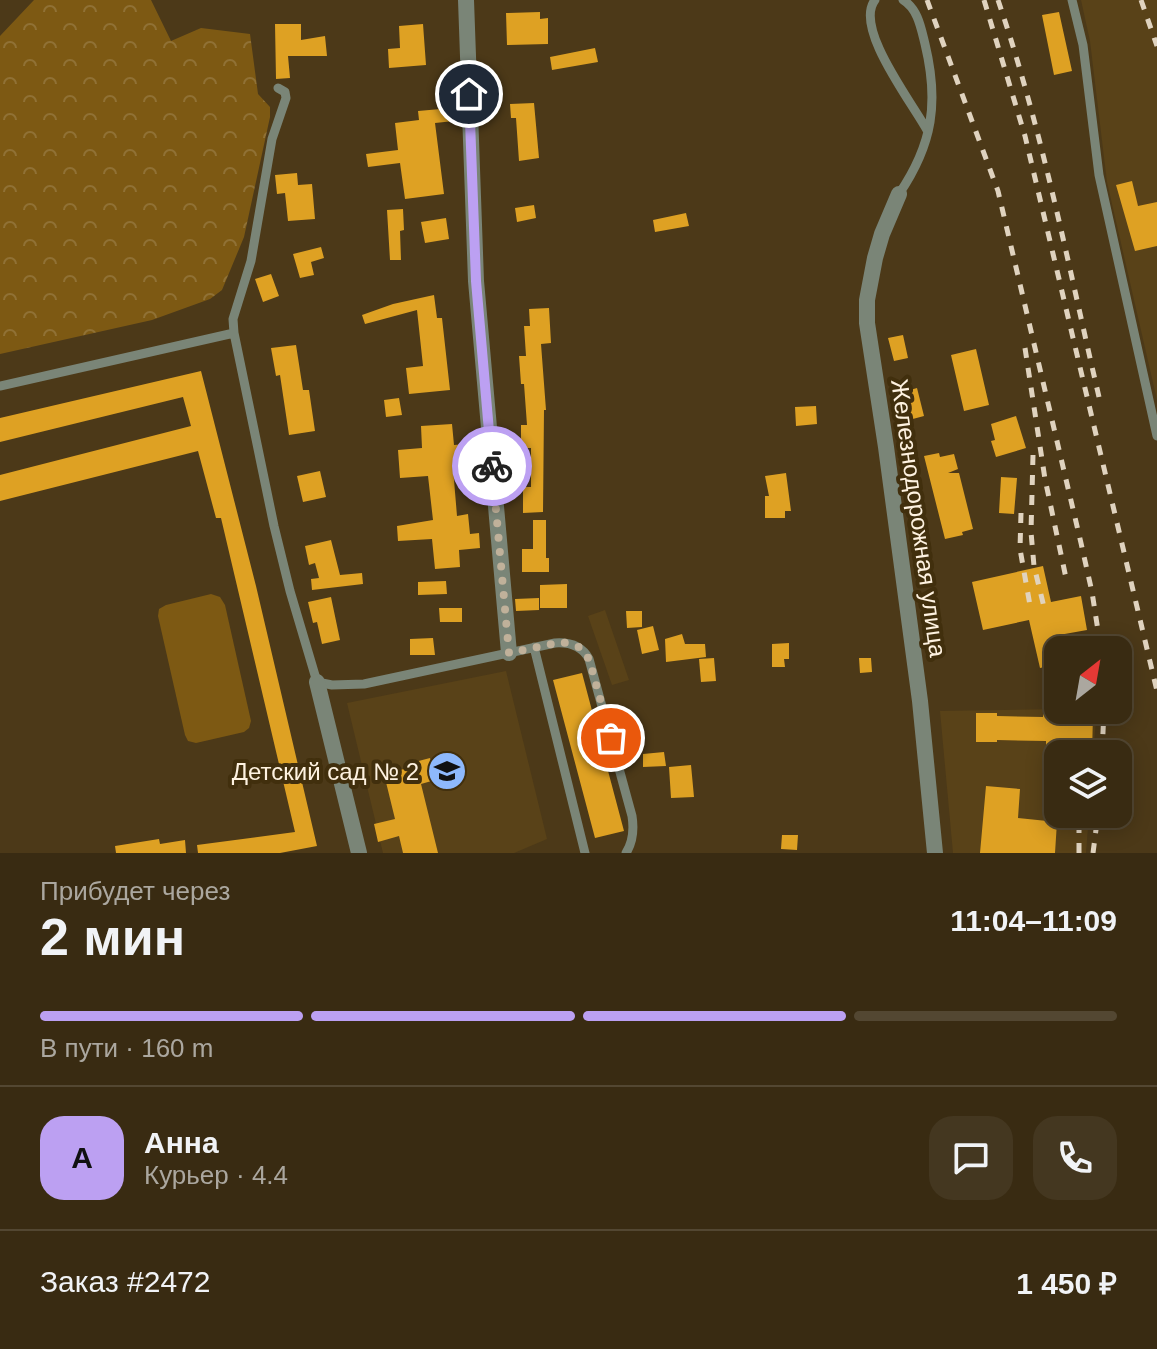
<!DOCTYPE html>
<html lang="ru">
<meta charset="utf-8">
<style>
body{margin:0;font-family:Helvetica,sans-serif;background:#443720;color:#f1f3f6;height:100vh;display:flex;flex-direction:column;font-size:30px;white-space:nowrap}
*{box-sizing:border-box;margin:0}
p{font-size:26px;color:#aba79f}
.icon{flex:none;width:44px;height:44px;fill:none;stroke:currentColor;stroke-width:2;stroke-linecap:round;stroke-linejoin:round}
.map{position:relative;height:853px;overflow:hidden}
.side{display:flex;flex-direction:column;background:#392b12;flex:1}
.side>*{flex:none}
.needle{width:52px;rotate:31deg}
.controls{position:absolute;left:1044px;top:636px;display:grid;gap:16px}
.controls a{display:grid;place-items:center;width:88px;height:88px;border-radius:16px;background:#392b12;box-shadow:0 4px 20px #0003,0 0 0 2px #534732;font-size:40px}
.pin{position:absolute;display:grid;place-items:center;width:68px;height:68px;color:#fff;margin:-34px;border:4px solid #fff;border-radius:50%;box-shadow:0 2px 8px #0007}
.courier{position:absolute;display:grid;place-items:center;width:80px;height:80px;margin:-40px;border:6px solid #bca0f2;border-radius:50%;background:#fff;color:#222;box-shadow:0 2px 10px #0007}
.overview em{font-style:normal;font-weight:800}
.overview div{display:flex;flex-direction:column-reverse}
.overview{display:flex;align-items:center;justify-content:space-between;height:136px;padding:0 40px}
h1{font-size:52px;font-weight:800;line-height:60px}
.bar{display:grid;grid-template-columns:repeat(4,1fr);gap:12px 8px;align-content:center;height:96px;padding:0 40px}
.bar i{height:10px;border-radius:6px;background:#534732}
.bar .selected{background:#bca0f2}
.bar p{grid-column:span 4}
.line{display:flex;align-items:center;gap:20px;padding:0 40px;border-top:2px solid #534732}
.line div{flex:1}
.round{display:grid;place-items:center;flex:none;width:84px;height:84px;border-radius:24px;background:#443720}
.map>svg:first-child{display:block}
</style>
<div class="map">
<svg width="1157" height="853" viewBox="0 0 1157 853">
<defs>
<pattern id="forest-crowns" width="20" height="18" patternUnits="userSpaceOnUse" patternTransform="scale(2)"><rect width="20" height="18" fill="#7d5913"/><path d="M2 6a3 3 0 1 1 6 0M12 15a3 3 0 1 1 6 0" fill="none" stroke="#907135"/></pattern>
</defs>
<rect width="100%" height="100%" fill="#4c3918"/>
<path fill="#594218" d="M1081,0H1157V400L1107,182L1090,41Z
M605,610L629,680L612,685L588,616Z
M506,671L547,839L514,853H383L347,703Z
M1058,709L1097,710L1093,754H1058V814H1089L1086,853H953L940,711Z"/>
<path fill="#7d5913" d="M211,594L220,597L225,605L251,721L249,728L244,732L196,743L188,741L185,735L158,616L159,609L166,605Z"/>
<path fill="url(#forest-crowns)" d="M34,0H151L171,41L201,28L250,34L258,94L270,107V117L244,237L222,290L210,299L152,320L0,354V36Z"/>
<path fill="#dea123" d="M540,12V19L548,18V44L507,45L506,13Z
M1059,12L1072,71L1054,75L1042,15Z
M275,24H301V40L325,36L327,56H288L290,78L276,79Z
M423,24L426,65L389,68L388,49L400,48L399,26Z
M595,48L598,62L552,70L550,57Z
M534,103L539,158L519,161L516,118H511L510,104Z
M452,108L454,121L435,123L444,194L405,199L400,163L368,167L366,154L398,150L395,123L419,120L418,111Z
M297,173L298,185L312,184L315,219L288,221L285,193L277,194L275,175Z
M1132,181L1138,206L1157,202V246L1135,251L1116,185Z
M534,205L536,218L517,222L515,208Z
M403,209L404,230L400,231L401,260H390L387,210Z
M686,213L689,226L655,232L653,220Z
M446,218L449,239L425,243L421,222Z
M321,247L324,258L311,262L314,275L300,278L293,254Z
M271,274L279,296L263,302L255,279Z
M434,295L437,318H442L450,390L409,394L406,368L423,366L417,310L365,324L362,315L393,304Z
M549,308L551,343L541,344L546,410H544L543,512L523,513V487H531V448H521V425H527L524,384H521L519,356H526L524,326H530L529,309Z
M903,335L908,358L894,361L888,338Z
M296,345L303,390H309L315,431L289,435L280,375L276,376L271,348Z
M976,349L989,405L964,411L951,355Z
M201,371L256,586L317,846L280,853H198L197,845L295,832L221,518H216L198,451L0,501V475L191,426L183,397L0,442V418Z
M917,388L924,416L909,420L903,392Z
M399,398L402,415L386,417L384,400Z
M816,406L817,424L796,426L795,407Z
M1016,416L1026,448L996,457L991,441L995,440L991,424Z
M452,424L454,445L466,444L468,468H453L457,516L468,514L470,534L479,533L480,548L459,550L460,567L435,569L432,539L398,541L397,526L433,520L428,476L400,478L398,450L422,448L421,426Z
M939,453L940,457L954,454L958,469L948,473H959L973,529L962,532L963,535L945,539L924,456Z
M320,471L326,497L303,502L297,476Z
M786,473L791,511H785V518H765V496H769L765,476Z
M1001,477L1017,478L1014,514L999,513Z
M533,520H546V558H549V572H522V549H533Z
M331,540L340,575L362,573L363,584L312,590L311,579L319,578L315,563L309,565L305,546Z
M1043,566L1051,602L1081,596L1087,630L1059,635L1062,650H1058V664L1040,668L1029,620L983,630L972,582Z
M446,581L447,594L418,595V582Z
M567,584V608H540V585Z
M331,597L340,640L322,644L317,622L313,623L308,602Z
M539,598V610L516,611L515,599Z
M439,608H462V622H440Z
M626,611H642V627L627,628Z
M653,626L659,650L642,654L637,630Z
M682,634L685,644H705L706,657L666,662L665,639Z
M433,638L435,655H410V639Z
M789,643V659H784L785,667H772V644Z
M714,658L716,681L701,682L699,659Z
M859,658H871L872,672L860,673Z
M582,673L624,831L595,838L553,680Z
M976,713H997V716L1043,717V713L1093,714L1092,754H1046V741L997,740V742H976Z
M664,752L666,766L643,767V754Z
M430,758L435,780L421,784L438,853H403L399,836L378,842L374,824L395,819L384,774L412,767L411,763Z
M691,765L694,797L671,798L669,767Z
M986,786L1020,789L1018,818L1057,822L1055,853H980Z
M782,835H798L797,850L781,849Z
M159,839L160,844L185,840L186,853H116L115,846Z"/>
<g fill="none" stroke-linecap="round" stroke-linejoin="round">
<path stroke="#7a8577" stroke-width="9" d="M875,0C853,28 914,105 928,132
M1072,0L1083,45L1099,175L1157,436
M278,88L285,92L286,98L272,139L251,261L233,319L234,333L274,526L290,591L317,682L332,685L364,684L555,643C570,642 582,646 589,659L632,816C634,829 633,842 626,853
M899,194C933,144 939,102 925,44C921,28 918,9 903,0
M0,386L234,333
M534,647L585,853"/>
<path stroke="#7a8577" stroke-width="16" d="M466,0L476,281L509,653
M899,194L882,234L875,258L867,300V323L886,447L920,701L935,853
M317,682L359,853"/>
<path stroke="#e0d3bf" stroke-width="5" stroke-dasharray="10 10" stroke-linecap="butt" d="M927,0L998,191L1081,543L1092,592L1101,650
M984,0L1025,136L1157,691
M998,0C1042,129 1068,264 1099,397
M1141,0L1157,46
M1025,348L1045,479L1066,578
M1033,455L1031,532L1034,566L1044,607
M1021,513L1020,549L1031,611
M1102,754L1104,710
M1079,853V814
M1093,853L1098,814"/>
</g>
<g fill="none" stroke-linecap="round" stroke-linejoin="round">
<path stroke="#c0b19a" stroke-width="8" stroke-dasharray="0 14.4" d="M492,466L509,653L562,642L579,647L589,659L611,738"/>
<path stroke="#bca0f2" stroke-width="10" d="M469,94L476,281L492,466"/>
</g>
<defs>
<g id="school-disc" transform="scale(2)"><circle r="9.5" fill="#8eb9fc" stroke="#412f0d"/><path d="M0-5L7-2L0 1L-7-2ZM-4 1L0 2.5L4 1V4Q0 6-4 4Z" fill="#111"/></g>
</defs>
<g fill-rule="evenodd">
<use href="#school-disc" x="447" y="771"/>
</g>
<g text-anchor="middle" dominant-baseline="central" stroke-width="8" stroke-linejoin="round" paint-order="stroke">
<g font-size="24" fill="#fef2e0" stroke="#412f0d">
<text transform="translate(919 518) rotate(82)">Железнодорожная улица</text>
</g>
<g font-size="24" fill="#fef2e0" stroke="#412f0d" text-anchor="end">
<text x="419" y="771">Детский сад № 2</text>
</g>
</g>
</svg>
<div class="controls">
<a><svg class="needle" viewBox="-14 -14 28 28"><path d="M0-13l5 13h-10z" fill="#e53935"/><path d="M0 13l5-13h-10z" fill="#aba79f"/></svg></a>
<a><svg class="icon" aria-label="layers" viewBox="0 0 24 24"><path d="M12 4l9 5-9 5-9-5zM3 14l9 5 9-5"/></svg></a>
</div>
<div class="pin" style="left:611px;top:738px;background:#ea580c"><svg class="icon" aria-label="bag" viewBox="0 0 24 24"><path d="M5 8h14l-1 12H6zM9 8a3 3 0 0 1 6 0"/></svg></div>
<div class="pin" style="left:469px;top:94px;background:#1f2937"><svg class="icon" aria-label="home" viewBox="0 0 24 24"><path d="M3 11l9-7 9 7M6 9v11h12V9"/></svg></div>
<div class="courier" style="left:492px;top:466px"><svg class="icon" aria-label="bike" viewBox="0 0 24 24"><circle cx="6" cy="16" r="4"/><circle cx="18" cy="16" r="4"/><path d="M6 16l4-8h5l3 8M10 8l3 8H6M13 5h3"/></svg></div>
</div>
<section class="side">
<div class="overview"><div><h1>2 мин</h1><p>Прибудет через</p></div><em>11:04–11:09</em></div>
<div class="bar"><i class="selected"></i><i class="selected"></i><i class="selected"></i><i></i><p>В пути · 160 m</p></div>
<div class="line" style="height:144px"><b class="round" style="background:#bca0f2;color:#111">А</b><div><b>Анна</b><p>Курьер · 4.4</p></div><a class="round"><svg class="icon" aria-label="chat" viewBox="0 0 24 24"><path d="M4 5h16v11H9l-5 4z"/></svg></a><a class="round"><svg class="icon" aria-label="phone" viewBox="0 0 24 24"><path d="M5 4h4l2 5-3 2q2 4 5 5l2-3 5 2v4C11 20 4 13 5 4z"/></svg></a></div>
<div class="line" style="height:104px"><div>Заказ #2472</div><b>1 450 ₽</b></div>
</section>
